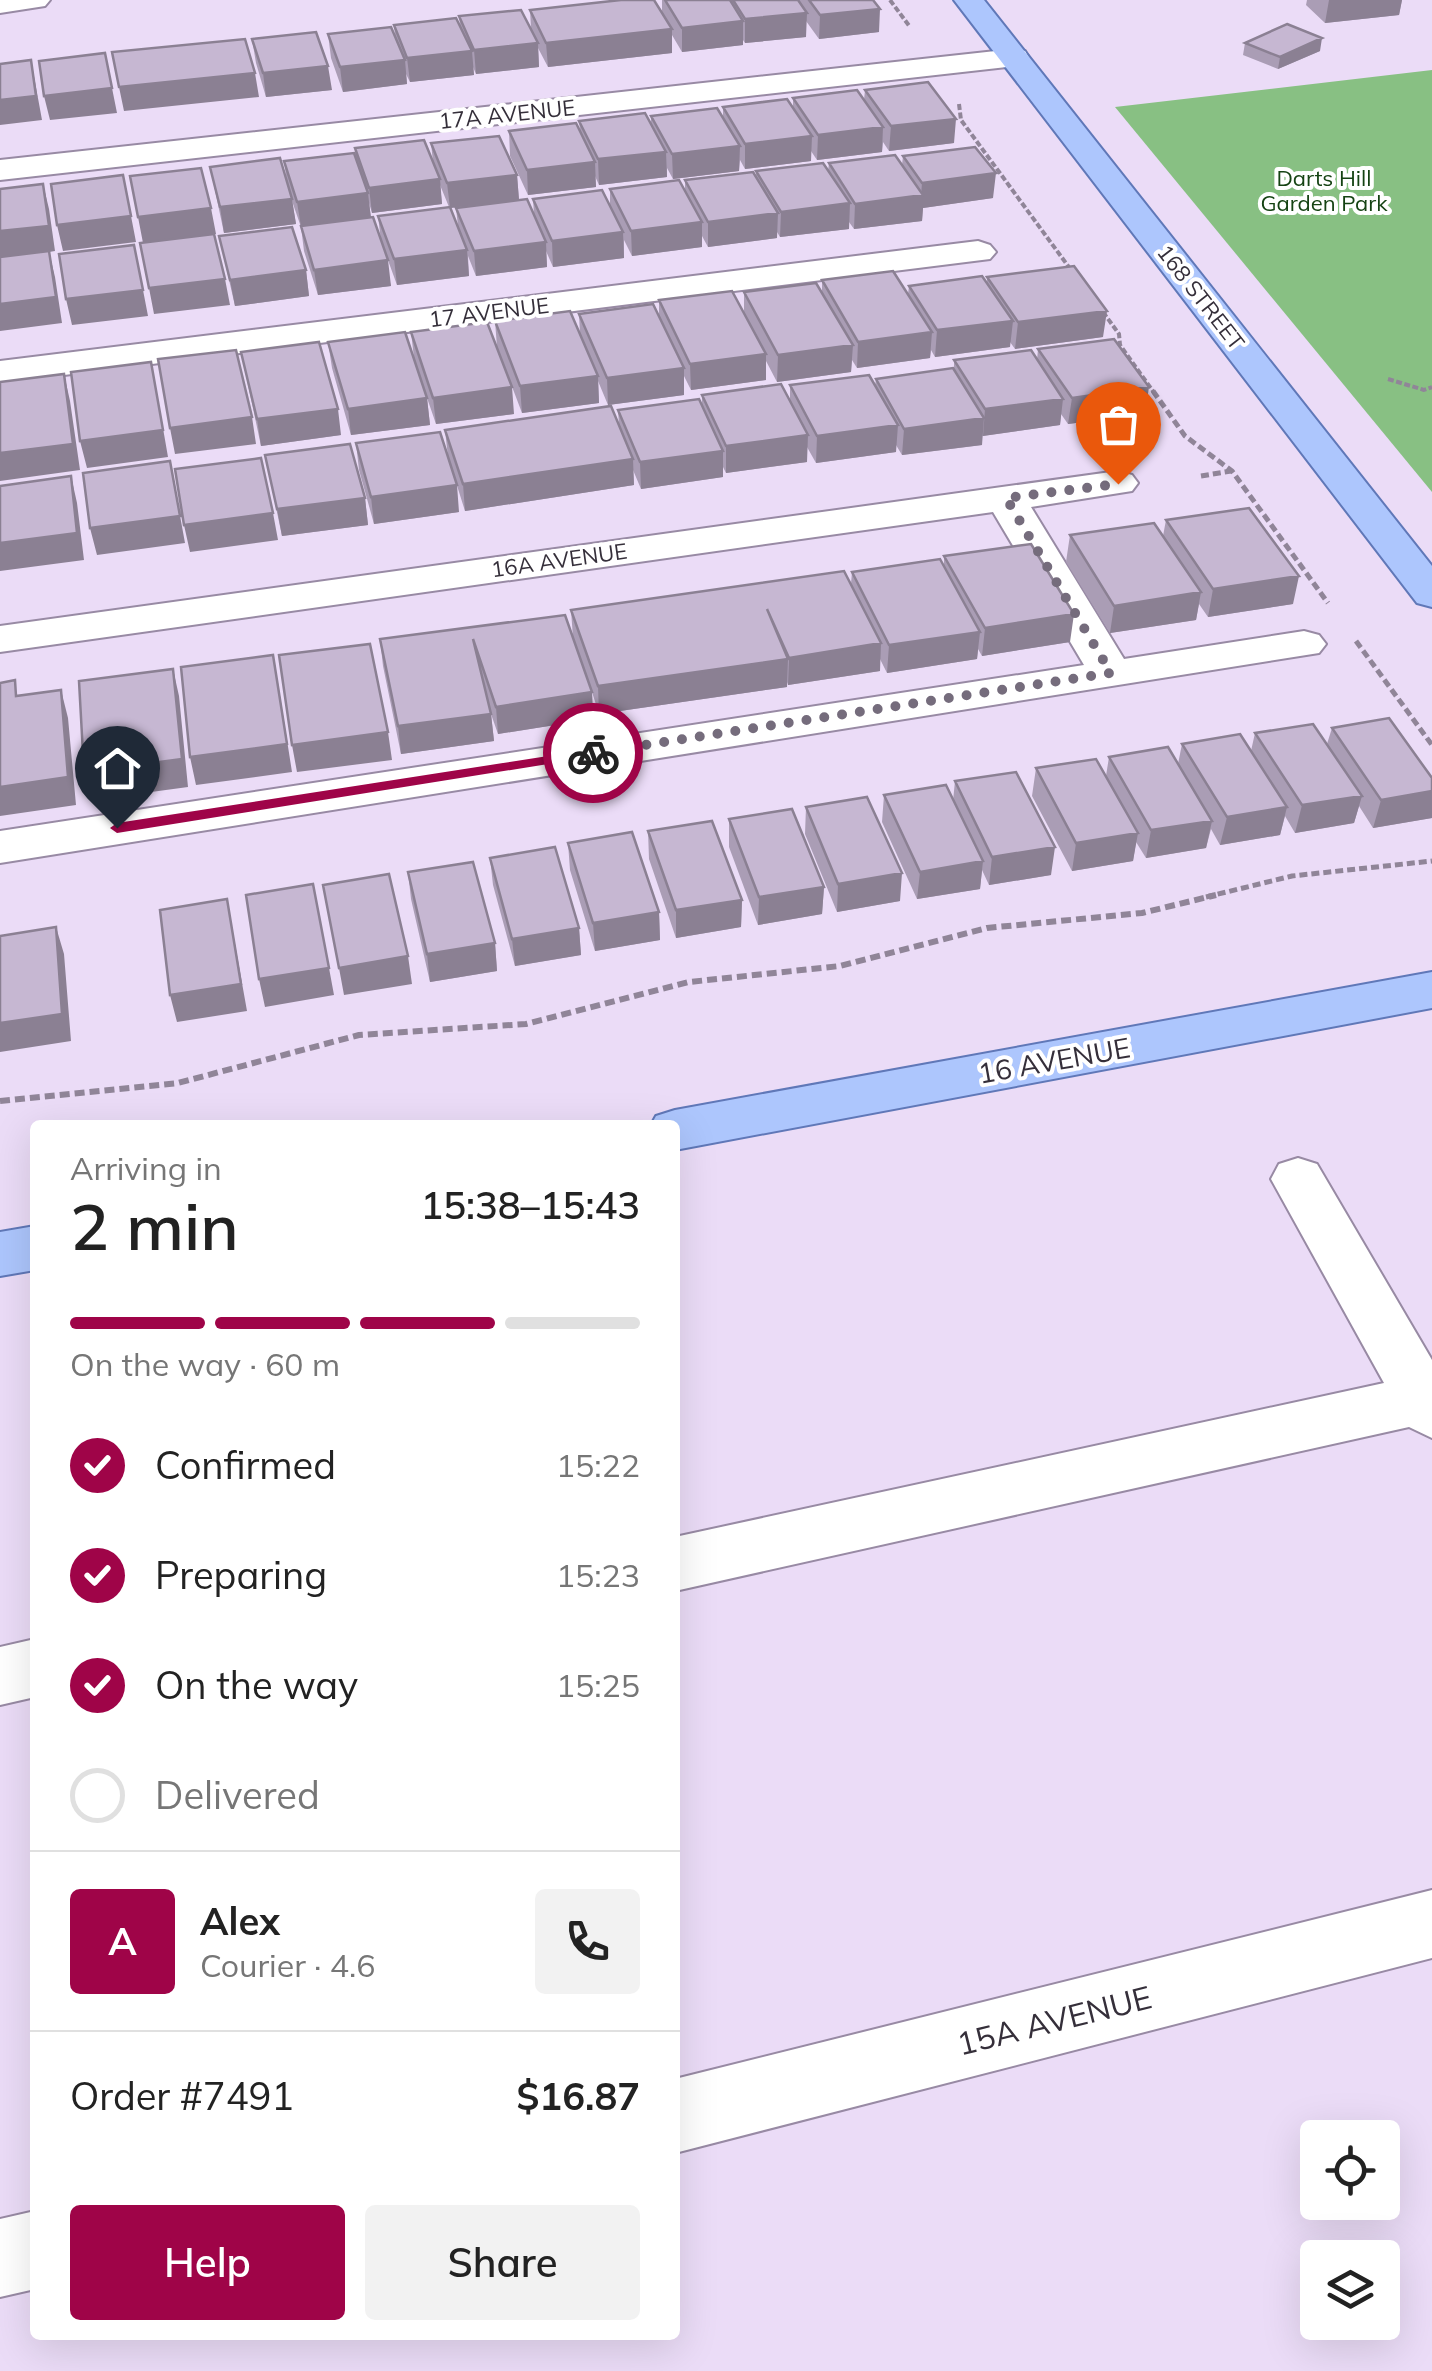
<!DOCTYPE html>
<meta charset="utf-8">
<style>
body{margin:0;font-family:Mulish,sans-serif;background:#f2f2f2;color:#222;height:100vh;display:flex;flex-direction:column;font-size:38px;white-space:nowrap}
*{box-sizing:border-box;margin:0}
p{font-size:32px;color:#767676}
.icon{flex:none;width:55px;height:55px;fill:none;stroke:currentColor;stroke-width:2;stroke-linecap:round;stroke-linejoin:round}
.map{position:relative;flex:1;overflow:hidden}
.side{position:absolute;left:30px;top:1120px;width:650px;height:1220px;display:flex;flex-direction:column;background:#fff;border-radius:10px;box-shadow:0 10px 40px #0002}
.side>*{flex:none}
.controls{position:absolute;left:1300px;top:2120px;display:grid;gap:20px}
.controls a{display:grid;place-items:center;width:100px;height:100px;border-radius:10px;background:#fff;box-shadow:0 10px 40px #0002;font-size:50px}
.pin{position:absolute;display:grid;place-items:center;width:85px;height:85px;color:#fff;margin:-102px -42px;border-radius:50% 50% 50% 0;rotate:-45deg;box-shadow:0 0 10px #0007}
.pin .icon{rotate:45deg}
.courier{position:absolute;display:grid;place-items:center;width:100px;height:100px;margin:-50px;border:8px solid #9f0448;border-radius:50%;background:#fff;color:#222;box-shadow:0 2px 12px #0007}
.summary em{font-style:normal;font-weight:600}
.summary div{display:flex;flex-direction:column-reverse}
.summary{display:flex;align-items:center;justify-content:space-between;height:170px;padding:0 40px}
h1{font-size:65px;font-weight:600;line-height:75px}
.bar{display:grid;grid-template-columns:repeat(4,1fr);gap:15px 10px;align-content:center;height:120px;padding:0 40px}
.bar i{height:12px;border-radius:8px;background:#e0e0e0}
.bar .selected{background:#9f0448}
.bar p{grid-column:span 4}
.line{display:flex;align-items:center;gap:25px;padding:0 40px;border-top:2px solid #e0e0e0}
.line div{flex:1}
.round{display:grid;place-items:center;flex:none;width:105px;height:105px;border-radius:10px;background:#f2f2f2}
ol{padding:0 40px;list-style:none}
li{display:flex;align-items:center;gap:30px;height:110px}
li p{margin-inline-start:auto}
li .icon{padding:10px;border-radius:50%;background:#9f0448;color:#fff;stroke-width:4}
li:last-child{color:#767676}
li i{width:55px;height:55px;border:5px solid #e0e0e0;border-radius:50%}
.action{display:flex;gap:20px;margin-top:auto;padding:20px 40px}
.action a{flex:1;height:115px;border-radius:10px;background:#9f0448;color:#fff;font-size:40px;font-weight:600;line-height:115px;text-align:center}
.action a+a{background:#f2f2f2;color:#222}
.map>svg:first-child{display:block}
</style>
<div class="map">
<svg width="1432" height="2371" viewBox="0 0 1432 2371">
<rect width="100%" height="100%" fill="#ebdcf7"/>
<path fill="#88c083" d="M1432,70V492L1115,107Z"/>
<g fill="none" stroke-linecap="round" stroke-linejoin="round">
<g stroke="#988aa4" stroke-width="4">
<path id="minor" d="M0,0H50L45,6L0,13Z
M1014,49L1025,51L1029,58L1025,65L0,180V160Z
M978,241L990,245L996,252L990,259L0,383V361Z
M1118,471L1132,475L1138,483L1132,491L1031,507L1124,659L1304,631L1319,635L1326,644L1319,653L0,863V831L1084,665L993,512L0,652V626Z
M1298,1158L1317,1164L1432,1360V1438L1409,1427L675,1591V1537L1384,1383L1271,1179L1279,1164Z
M35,1639V1697L0,1705V1647Z
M1432,1890V1958L675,2153V2079Z
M35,2211V2289L0,2297V2219Z"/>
</g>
<g stroke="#6078b8" stroke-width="4">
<path id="major" d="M954,0H984L1432,566V607L1417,603Z
M1432,972V1008L675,1150V1125H651L656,1116L675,1110Z
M35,1226V1270L0,1276V1232Z"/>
</g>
<path stroke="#908598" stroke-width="4" stroke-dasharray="6 2.5" stroke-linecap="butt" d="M890,0L910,27
M959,104L961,120L1071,270
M1103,312L1119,334L1120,345L1155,394
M1388,379L1424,390L1432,387"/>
<path stroke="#908598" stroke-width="5" stroke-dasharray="8 4" stroke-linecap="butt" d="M1153,391L1185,436L1232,471L1328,603
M1201,476L1231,471
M1356,641L1432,745
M1206,897L1292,876L1432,861"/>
<path stroke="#908598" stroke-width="6" stroke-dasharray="10 5" stroke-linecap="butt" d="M0,1101L178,1083L359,1035L526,1024L689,982L840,966L987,928L1142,913L1216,895"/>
<use href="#minor" fill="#fff" fill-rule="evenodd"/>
<use href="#major" fill="#adc6fd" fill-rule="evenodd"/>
</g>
<path fill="#aa9db5" d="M662,0H873L879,32L819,39L806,21V37L745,43L743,40V45L682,52L672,35V53L548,67L538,48L539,67L476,74L473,67L474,75L410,82L406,74L407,84L343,92L331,58L328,34L395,36L394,25L460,26L459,16L531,28L530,10L662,13Z
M1307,0H1402L1399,15L1325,23L1306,5Z
M252,39L332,90L266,97L256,63Z
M1245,43L1320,51L1278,69L1243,55Z
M865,90L954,143L889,151L883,142L882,152L817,160L811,151V161L745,169L740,160L739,171L673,179L667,168V177L599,185L595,176L596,187L528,195L510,156L509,131H580L579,121L651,124V116L723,118V107L793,108V98L864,100Z
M431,143L517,175L519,200L450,208L458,226L456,208L534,215L533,199L610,206V189L685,191V180L756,177V171H828L829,163L902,165L903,156L993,198L923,208L922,221L854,229L849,222V229L780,237L777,232V238L708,247L702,236V247L632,256L624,240V258L553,267L546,251L547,267L476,276L468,256L469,276L397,285L381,241L378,216L449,207L440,185L442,204L372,213L369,203L371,217L391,286L318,295L304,251L301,227L292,201L296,224L224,233L210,167L287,183L284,161L357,163L355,148L433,162Z
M219,236L306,270L309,296L235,306Z
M987,277L1103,337L1015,349L1010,342V347L935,357L931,350L930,358L857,368L852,360L851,372L777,382L766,361V380L691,390L684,376V395L608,405L598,381L599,403L522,413L497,347L495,321L580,335L579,314L659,318V300L744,312V292L822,293V280L908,294L909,286L987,283Z
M411,332L514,414L436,424L416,366L427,398L430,425L351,435L332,368L328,342L414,358Z
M1038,349L1145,414L1068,424L1061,414L1060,425L982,436V445L902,455L896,445V452L816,463L807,447V462L726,473L723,467V477L641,489L633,470L634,485L465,511L448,457L445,430L619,425L618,410L702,406V395L790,400V385L875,386L876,379L954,368V360H1037Z
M241,352L341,435L261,446Z
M356,443L459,512L374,524L359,470Z
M265,455L365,498L368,525L282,536Z
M1166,520L1293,604L1208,617L1199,604L1196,620L1110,633L1066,562L1070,535L1163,536Z
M944,556L1070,642L982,656L978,649L977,659L887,673L880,659V671L788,685L787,682V687L599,714L592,692L593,719L498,734L491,714L494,741L401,754L383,666L380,639L573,638L571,610L851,584L852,572L944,566Z
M1332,728L1432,818L1373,828L1359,806L1354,823L1295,833L1285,816L1280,835L1220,845L1211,829L1206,848L1146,858L1136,842L1133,861L1072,871L1032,796L1036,768L1106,776L1109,757L1178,764L1182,744L1251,751L1255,733L1327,744Z
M955,781L1051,875L989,885L982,870L980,889L917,899L882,822L884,795L953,801Z
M806,807L900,901L837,912L805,834Z
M729,819L824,887L822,914L758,925L729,847Z
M648,831L742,900L741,927L676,938L649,859Z
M568,843L659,912L660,940L595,951L570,870Z
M490,858L579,928L581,955L515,966L493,885Z
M408,872L495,943L497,971L430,982L411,899Z"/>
<path fill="#8b8093" d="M1329,0H1402L1399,15L1325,23Z
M880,9L879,32L819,39L820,15Z
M807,13L806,37L745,43V19Z
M743,21V45L682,52V28Z
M672,29V53L548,67L546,43Z
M1322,38L1320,51L1278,69L1280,57Z
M538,43L539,67L476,74L474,50Z
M472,51L474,75L410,82L407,58Z
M31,60L42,120L0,125V100Z
M405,60L407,84L343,92L340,67Z
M328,66L332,90L266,97L263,73Z
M255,73L259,97L124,111L119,87Z
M112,88L117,113L50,120L44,96Z
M956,119L954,143L889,151L891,126Z
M883,127L882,152L817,160L818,135Z
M812,136L811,161L745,169V144Z
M740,146L739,171L673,179L672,154Z
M666,152L667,177L599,185L598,159Z
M595,162L596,187L528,195L527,170Z
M996,173L993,198L923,208L922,221L854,229L855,204L921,196L922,183Z
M517,175L519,200L450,208L447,183Z
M440,179L442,204L372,213L369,188Z
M43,184L49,209L55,251L49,252L55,277L62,323L0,331V231Z
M368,193L371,219L301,227L297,202Z
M292,199L296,224L224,233L220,207Z
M850,203L849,229L780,237L781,212Z
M211,208L216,234L143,243L138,217Z
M778,213L777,238L708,247V222Z
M131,216L136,242L63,251L57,225Z
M702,222V247L632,256L631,231Z
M623,232L624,258L553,267L552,241Z
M546,242L547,267L476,276L474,251Z
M467,250L469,276L397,285L394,259Z
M388,260L391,286L318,295L314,270Z
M306,270L309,296L235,306L230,280Z
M225,279L230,305L154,314L149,288Z
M143,290L148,316L72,325L66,299Z
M1107,311L1103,337L1015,349L1018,322Z
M1013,321L1010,347L935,357L937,330Z
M932,332L930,358L857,368L858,342Z
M853,345L851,372L777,382L778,355Z
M766,354V380L691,390L690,364Z
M684,368V395L608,405L607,378Z
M64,374L70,401L80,470L0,481V453Z
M598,376L599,403L522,413L520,386Z
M512,387L514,414L436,424L433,398Z
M1149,387L1145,414L1068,424L1072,398Z
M156,388L168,457L87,468L80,441Z
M427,398L430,425L351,435L348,409Z
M1063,399L1060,425L983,436L985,409Z
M338,409L341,435L261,446L257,419Z
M252,417L256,444L175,454L170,428Z
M984,418L982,445L902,455L904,429Z
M898,425L896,452L816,463L817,436Z
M808,435L807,462L726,473V446Z
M723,451V477L641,489L640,462Z
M633,459L634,485L465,511L463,484Z
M170,461L185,543L97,555L90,528Z
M71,476L77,503L84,560L0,571V543Z
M457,485L459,512L374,524L371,497Z
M365,498L368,525L282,536L277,509Z
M273,513L278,540L190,552L184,525Z
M1299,576L1293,604L1208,617L1213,589Z
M1201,592L1196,620L1110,633L1114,606Z
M1074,614L1070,642L982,656L985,628Z
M980,632L977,659L887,673L889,645Z
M881,643L880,671L788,685L789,658Z
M788,659L787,687L599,714L598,686Z
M173,669L179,696L188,787L92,800L84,772Z
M278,683L292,772L196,785L190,757Z
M61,690L68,718L76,805L0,816V787Z
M592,692L593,719L498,734L496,707Z
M491,714L494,741L401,754L398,726Z
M388,732L392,760L297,772L292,745Z
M1432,791V818L1373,828L1381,800Z
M1362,796L1354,823L1295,833L1302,805Z
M1287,807L1280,835L1220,845L1227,817Z
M1212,821L1206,848L1146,858L1151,830Z
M1138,833L1133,861L1072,871L1076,843Z
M1055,847L1051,875L989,885L992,857Z
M983,861L980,889L917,899L920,872Z
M902,873L900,901L837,912L838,884Z
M824,887L822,914L758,925L759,897Z
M227,899L247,1011L177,1022L170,995Z
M742,900L741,927L676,938V910Z
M659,912L660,940L595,951L593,923Z
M56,927L64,954L71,1041L0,1052V1023Z
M579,928L581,955L515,966L512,939Z
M495,943L497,971L430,982L427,954Z
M408,956L412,984L344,995L339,968Z
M329,968L334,995L265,1007L259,979Z"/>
<path fill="#c6b7d2" stroke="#8b8093" stroke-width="2.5" d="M621,0H654L672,29L546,43L530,10Z
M665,0H730L743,21L682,28Z
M733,0H798L807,13L745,19Z
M809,0H873L880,9L820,15Z
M521,10L538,43L474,50L459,16Z
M456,18L472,51L407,58L394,25Z
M1287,24L1322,38L1280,57L1245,43Z
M391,27L405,60L340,67L328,34Z
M316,32L328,66L263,73L252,39Z
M245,39L255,73L119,87L112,52Z
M105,53L112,88L44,96L39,61Z
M31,60L36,96L0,100V64Z
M928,82L956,119L891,126L865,90Z
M857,90L883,127L818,135L793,98Z
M787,99L812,136L745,144L723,107Z
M717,108L740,146L672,154L651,116Z
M645,113L666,152L598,159L579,121Z
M576,123L595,162L527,170L509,131Z
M499,136L517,175L447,183L431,143Z
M424,140L440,179L369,188L355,148Z
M975,147L996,173L922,183L903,156Z
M354,153L368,193L297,202L284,161Z
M895,155L923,195L855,204L829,163Z
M280,158L292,199L220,207L210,167Z
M823,163L850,203L781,212L756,171Z
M201,168L211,208L138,217L130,176Z
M753,172L778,213L708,222L685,180Z
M123,175L131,216L57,225L51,184Z
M679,180L702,222L631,231L610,189Z
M43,184L49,226L0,231V189Z
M602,190L623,232L552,241L533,199Z
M527,199L546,242L474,251L456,208Z
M450,207L467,250L394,259L378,216Z
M373,217L388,260L314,270L301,226Z
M292,227L306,270L230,280L219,236Z
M214,234L225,279L149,288L140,243Z
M134,245L143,290L66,299L59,254Z
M49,251L56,297L0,304V257Z
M1074,266L1107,311L1018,322L987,277Z
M893,271L932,332L858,342L822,280Z
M982,276L1013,321L937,330L909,286Z
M816,283L853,345L778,355L744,292Z
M732,291L766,354L690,364L659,300Z
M653,304L684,368L607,378L579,314Z
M570,311L598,376L520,386L495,321Z
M487,322L512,387L433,398L411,332Z
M405,332L427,398L348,409L328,342Z
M1114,339L1149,387L1072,398L1038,349Z
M319,342L338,409L257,419L241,352Z
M236,350L252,417L170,428L158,359Z
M1031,350L1063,399L985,409L954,360Z
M151,362L163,430L80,441L71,372Z
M953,368L984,418L904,429L876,379Z
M64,374L73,444L0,453V382Z
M869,375L898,425L817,436L790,385Z
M781,384L808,435L726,446L702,395Z
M699,399L723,451L640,462L618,410Z
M611,406L633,459L463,484L445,430Z
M440,432L457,485L371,497L356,443Z
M350,444L365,498L277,509L265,455Z
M261,458L273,513L184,525L175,469Z
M170,461L180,516L90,528L83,473Z
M71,476L77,533L0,543V486Z
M1249,508L1299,576L1213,589L1166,520Z
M1154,523L1201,592L1114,606L1070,535Z
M1031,544L1074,614L985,628L944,556Z
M940,559L980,632L889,645L852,572Z
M844,571L881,643L789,658L767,609L788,659L598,686L571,610Z
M565,615L592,692L496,707L473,639L491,714L398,726L380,639Z
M370,644L388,732L292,745L279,655Z
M273,655L287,744L190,757L181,667Z
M173,669L182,759L84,772L79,681Z
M15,680L16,696L61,690L68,777L0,787V683Z
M1389,718L1432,778V791L1381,800L1332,728Z
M1313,724L1362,796L1302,805L1255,733Z
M1240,734L1287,807L1227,817L1182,744Z
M1168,747L1212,821L1151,830L1109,757Z
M1096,759L1138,833L1076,843L1036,768Z
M1016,772L1055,847L992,857L955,781Z
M946,785L983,861L920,872L884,795Z
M867,797L902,873L838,884L806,807Z
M792,809L824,887L759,897L729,819Z
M712,821L742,900L676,910L648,831Z
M632,832L659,912L593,923L568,843Z
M555,847L579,928L512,939L490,858Z
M473,862L495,943L427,954L408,872Z
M389,874L408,956L339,968L323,885Z
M313,884L329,968L259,979L246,895Z
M227,899L241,984L170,995L160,910Z
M56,927L62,1014L0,1023V936Z"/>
<path fill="#9f0448" d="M593,749L598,750V756L117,833L110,828L117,823Z"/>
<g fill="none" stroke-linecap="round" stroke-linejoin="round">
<path stroke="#756c7c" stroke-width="10" stroke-dasharray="0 18" d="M593,753L1111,673L1006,498L1118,484"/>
</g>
<g text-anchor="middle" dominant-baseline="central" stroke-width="8" stroke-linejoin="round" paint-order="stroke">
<g font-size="22" fill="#352f3a" stroke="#fff">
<text transform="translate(507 114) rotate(-6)">17A AVENUE</text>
<text transform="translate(1201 297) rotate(52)">168 STREET</text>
<text transform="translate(489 312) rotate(-7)">17 AVENUE</text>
<text transform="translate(559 560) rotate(-8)">16A AVENUE</text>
</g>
<g font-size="22" fill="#154313" stroke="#fff">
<text x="1324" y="178">Darts Hill<tspan x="1324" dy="25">Garden Park</tspan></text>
</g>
<g font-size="28" fill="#352f3a" stroke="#fff">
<text transform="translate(1054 1060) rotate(-10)">16 AVENUE</text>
</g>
<g font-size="32" fill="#352f3a" stroke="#fff">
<text transform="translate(1054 2020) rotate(-14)">15A AVENUE</text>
</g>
</g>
</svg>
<div class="controls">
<a><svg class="icon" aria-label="locate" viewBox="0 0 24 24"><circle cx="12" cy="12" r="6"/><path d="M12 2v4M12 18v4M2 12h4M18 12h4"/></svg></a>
<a><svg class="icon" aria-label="layers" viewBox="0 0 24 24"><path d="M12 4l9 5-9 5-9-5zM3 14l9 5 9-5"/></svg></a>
</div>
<div class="pin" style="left:1118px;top:484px;background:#ea580c"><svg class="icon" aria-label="bag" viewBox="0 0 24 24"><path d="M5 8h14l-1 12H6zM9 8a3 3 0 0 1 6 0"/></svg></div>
<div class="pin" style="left:117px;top:828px;background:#1f2937"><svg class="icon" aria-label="home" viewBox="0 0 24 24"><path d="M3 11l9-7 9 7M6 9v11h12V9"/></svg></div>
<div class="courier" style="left:593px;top:753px"><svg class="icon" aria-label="bike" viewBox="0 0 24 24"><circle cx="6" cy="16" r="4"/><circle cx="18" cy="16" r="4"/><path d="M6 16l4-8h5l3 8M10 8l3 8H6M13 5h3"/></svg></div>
<section class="side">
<div class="summary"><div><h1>2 min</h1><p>Arriving in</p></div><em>15:38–15:43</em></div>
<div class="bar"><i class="selected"></i><i class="selected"></i><i class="selected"></i><i></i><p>On the way · 60 m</p></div>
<ol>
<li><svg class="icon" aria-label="check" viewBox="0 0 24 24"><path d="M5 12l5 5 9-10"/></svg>Confirmed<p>15:22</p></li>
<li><svg class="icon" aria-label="check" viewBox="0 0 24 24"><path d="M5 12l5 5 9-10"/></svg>Preparing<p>15:23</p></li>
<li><svg class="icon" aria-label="check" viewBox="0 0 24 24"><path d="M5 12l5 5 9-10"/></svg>On the way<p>15:25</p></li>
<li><i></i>Delivered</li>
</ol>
<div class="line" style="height:180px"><b class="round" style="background:#9f0448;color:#fff">A</b><div><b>Alex</b><p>Courier · 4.6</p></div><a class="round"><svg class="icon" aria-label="phone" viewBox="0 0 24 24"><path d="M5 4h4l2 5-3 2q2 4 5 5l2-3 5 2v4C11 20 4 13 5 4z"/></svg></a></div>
<div class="line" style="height:130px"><div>Order #7491</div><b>$16.87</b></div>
<div class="action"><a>Help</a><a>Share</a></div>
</section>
</div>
